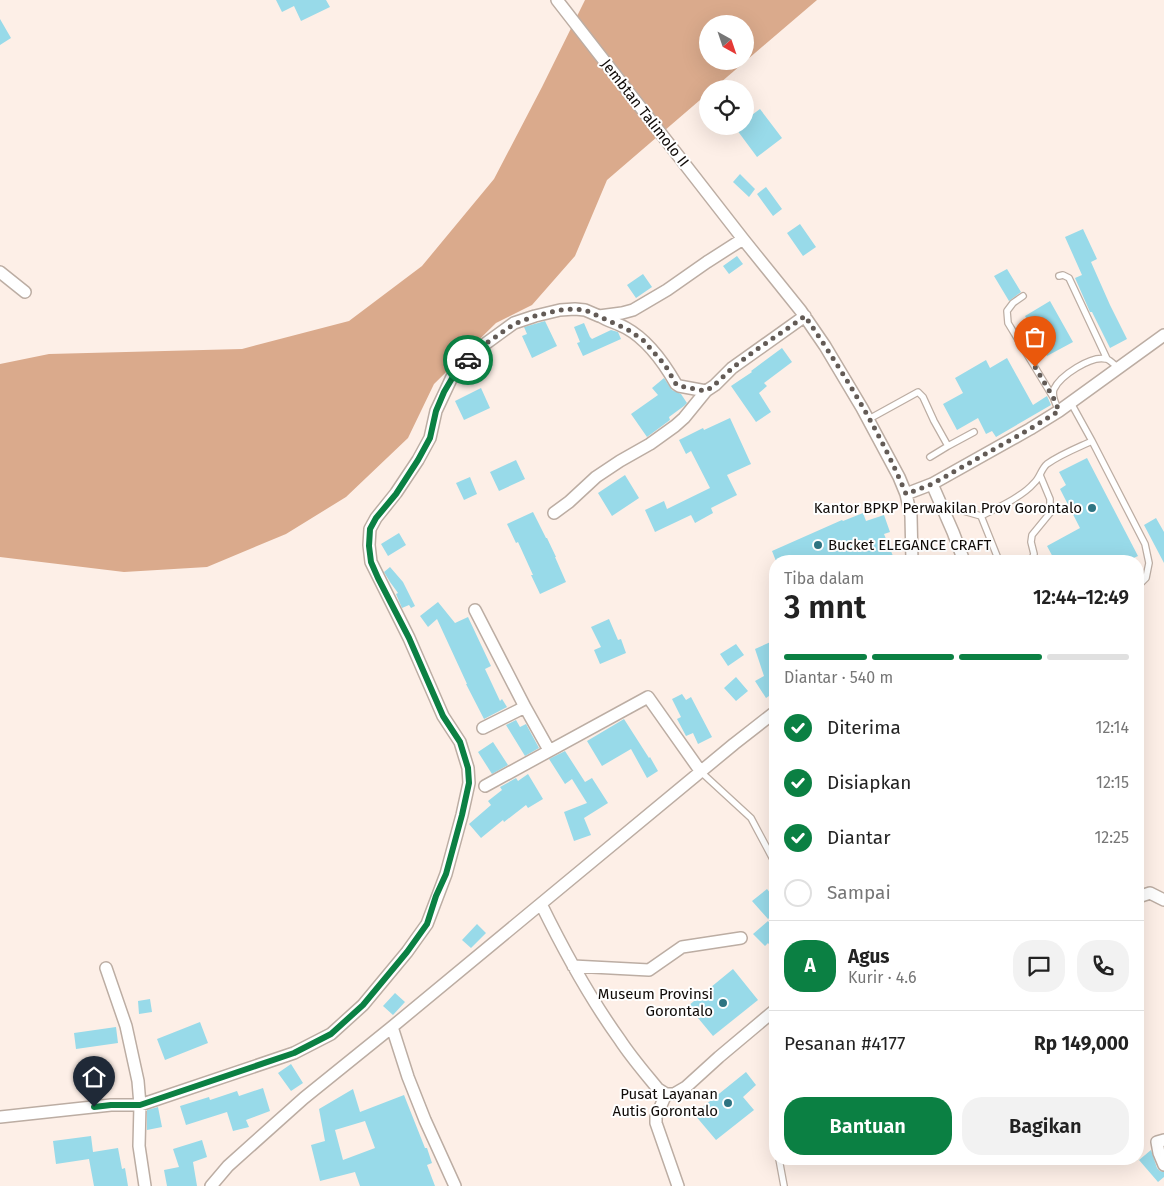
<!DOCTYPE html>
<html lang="id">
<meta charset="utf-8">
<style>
body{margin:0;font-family:"Fira Sans",sans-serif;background:#f2f2f2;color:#222;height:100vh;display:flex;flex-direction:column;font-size:19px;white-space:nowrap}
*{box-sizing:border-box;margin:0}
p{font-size:16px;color:#767676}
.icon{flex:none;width:28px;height:28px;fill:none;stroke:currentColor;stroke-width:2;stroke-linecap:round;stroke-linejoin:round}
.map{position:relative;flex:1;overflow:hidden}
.side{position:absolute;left:769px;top:555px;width:375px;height:610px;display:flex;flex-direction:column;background:#fff;border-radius:20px;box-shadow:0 5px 20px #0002}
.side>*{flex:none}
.needle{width:32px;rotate:140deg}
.buttons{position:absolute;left:699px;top:15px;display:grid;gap:10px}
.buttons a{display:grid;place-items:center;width:55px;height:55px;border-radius:50%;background:#fff;box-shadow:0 5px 20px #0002;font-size:25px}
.pin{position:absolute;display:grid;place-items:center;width:42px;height:42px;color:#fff;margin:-51px -21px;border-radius:50% 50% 50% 0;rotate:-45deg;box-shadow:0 0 5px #0007}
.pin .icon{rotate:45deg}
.courier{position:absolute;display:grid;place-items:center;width:50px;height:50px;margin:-25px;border:4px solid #0b8043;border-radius:50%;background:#fff;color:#222;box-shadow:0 1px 6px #0007}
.headline em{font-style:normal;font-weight:600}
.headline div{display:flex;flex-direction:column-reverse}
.headline{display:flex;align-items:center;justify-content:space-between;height:85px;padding:0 15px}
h1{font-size:32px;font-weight:600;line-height:38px}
.bar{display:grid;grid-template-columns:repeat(4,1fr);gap:8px 5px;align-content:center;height:60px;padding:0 15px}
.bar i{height:6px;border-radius:4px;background:#e0e0e0}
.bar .selected{background:#0b8043}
.bar p{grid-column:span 4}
.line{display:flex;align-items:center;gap:12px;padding:0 15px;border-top:1px solid #e0e0e0}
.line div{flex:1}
.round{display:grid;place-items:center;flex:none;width:52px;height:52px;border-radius:20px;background:#f2f2f2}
ol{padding:0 15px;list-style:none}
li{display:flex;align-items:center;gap:15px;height:55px}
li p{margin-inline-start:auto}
li .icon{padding:5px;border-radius:50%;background:#0b8043;color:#fff;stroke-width:4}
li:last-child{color:#767676}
li i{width:28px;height:28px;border:2px solid #e0e0e0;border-radius:50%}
.action{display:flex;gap:10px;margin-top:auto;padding:10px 15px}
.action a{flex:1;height:58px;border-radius:20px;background:#0b8043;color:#fff;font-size:20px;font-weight:600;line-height:58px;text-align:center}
.action a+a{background:#f2f2f2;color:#222}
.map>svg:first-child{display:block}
</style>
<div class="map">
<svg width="1164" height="1186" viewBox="0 0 1164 1186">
<rect width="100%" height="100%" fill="#fdefe7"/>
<path fill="#daaa8c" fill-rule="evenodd" d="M585,0H817L713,89H708L707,94L607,180L575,256L532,305L496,323L434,384L408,438L346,497L286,534L207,567L124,572L0,557V364L49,354L242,349L349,321L422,266L494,179L542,87ZM708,24H745V61H708Z"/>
<path fill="#98dae9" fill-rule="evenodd" d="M276,0H326L330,7L301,21L294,6L282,12Z
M0,19L11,38L0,45Z
M760,109L782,138L757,157L734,126H745V120Z
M740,174L755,189L749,197L733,182Z
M766,187L782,209L773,216L757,194Z
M800,224L816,247L803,256L787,233Z
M1083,229L1097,259L1091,262L1110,305L1127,339L1110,348L1092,312H1090L1075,278L1082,275L1065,237Z
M737,256L743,264L729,274L723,266Z
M1007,269L1021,292L1009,301L994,276Z
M643,274L652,287L636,298L627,285Z
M1050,301L1073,342L1047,356L1025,316Z
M545,321L557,346L532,358L522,336L527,334L524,327Z
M584,323L590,337L592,339L611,330L618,332L621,339L583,356L577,343L580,342L574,327Z
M782,348L792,362L764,383L767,386L759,393L771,412L756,422L731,386L752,372L751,371Z
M1007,358L1033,405L1047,396L1051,405L996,437L992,431L986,434L978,418L957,430L943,404L963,393L955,378L986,360L990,368Z
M664,378L672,390L681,394L687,403L684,406L669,417L670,420L647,437L631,414L658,395L652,388Z
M481,388L490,408L464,420L455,401Z
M730,418L751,464L727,475L737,495L711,508L713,513L695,523L691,515L655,532L645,510L664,501L667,509L710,488L691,451L686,454L679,440L703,428L704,430Z
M1087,458L1138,556L1127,561H1055L1047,546L1080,528L1060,489L1066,485L1059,472Z
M516,460L525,479L499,491L490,472Z
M625,475L639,498L612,516L598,493Z
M470,477L477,494L464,500L456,483Z
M533,512L546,538H547L556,557H555L566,582L540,594L531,575H533L518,542L516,543L507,524Z
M863,513L866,521L884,515L890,532L884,534L895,561H776L772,551L842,520L843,521Z
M1156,518L1164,532V563L1144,525Z
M399,533L406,545L388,556L381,544Z
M390,567L403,582L415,606L411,608L409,605L402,608L396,594L398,593L390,582L384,572Z
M438,602L455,623L468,617L491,666L485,669L500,701L502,699L507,707L484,719L466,684H467L437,619L428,627L420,616Z
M609,619L618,640L621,639L626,653L600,664L594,650L601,647L591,627Z
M775,640V692L766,698L755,681L764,676L755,649Z
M736,644L744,655L728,666L720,654Z
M736,677L748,691L736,701L724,688Z
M682,694L686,700L691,697L712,737L698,744L693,733L686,736L677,719L681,717L672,699Z
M624,719L649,758L650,757L658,771L647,778L631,749L602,766L587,741Z
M516,720L520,727L526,724L539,748L525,756L506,725Z
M493,742L508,765L492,774L478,752Z
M565,751L585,782L592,778L608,803L584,818L591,835L574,841L564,812L587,803L572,779L565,784L549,759Z
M528,774L543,799L528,808L526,805L504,822L503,820L481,838L469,824L491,805L488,801L502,790L500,787L516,778L518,781Z
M767,889L775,899V913L768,919L752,901Z
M768,921L775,930V952L768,943L765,946L753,934Z
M477,924L486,933L471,948L462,940Z
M733,969L758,1000L713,1036L688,1006Z
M395,993L405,1002L393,1015L383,1006Z
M150,999L152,1012L139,1014L138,1001Z
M200,1022L208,1043L165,1060L157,1039Z
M116,1027L118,1043L76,1049L74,1033Z
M291,1064L303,1083L291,1091L278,1073Z
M746,1072L756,1085L743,1097L754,1110L716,1140L694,1114Z
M263,1088L270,1111L246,1120L249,1127L233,1131L227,1112L186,1125L180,1106L209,1097L210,1100L237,1091L239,1096Z
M353,1089L360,1112L404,1095L425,1148H427L432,1163L427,1165L435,1186H360L355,1172L320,1181L311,1145L325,1141L319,1109ZM365,1121L375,1148L343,1160L335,1130Z
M158,1107L162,1127L147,1130V1110Z
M91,1136L93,1152L118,1148L122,1169L125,1168L128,1186H94L89,1159L56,1164L53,1141Z
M202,1140L207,1157L193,1162L197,1186H167L164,1170L179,1167L173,1149Z
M1151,1150L1157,1168L1160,1171L1164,1172V1177L1158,1182L1139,1160Z"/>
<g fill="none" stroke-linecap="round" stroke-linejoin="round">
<g stroke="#bcada3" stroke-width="8">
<path id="lane" d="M1059,276L1063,275L1069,278L1107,359
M1023,296L1013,303L1007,311L1008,323L1053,397
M1071,403L1092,441L1145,544L1149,563L1146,578L1138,586
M1059,411C1056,404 1051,396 1054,389C1060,376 1091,355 1106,359C1109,359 1112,363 1115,365L1116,370
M869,419L918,392L923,397L934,421L948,446L974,432
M930,457L948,446
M942,505L981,516L999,561
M981,516C997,508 1022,497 1034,483C1040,478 1041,469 1047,464C1061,454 1077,448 1092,441
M1031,561L1034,554L1031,542L1032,535L1050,513V499L1040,475
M701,772L751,818L775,863
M779,1159L784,1186"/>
</g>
<g stroke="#bcada3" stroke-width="14">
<path id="street" d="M557,0L743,239L801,311L825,346L862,408L899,477L906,494L911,516L912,561
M0,272L25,292
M600,316C608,321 617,323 626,328C648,340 664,363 676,384L679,386L706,391
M932,484L953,532L964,561
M906,494L932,484L1030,429L1059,411L1164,335
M554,513L569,502L596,477L620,461L650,444L675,426L684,418L706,391L715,385L732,368L805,316
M475,610L525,707
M483,728L525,707L549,750
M485,786L648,697L701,772
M1138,897L1150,893L1164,900
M541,904C564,951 589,997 620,1040C631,1057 645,1073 658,1089L666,1094H674L686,1087L719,1057L775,1010
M573,966L649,970L682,947L741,938
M106,968L126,1026L138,1081L140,1105L139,1146L145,1186
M392,1027L408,1077L425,1120L455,1186
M666,1094L656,1117V1123L678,1186
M0,1117L111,1105H140L294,1053L331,1034L363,1005L407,952L427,924L446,874L462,815L469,783L468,768L460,742L443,716L409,638L371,562L369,545L370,529L376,518L396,493L418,460L430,438L436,411L452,377L457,371L481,347L514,323L535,316L560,310L575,309L585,310L599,316L622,313L633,310L667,290L707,262L743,239
M1164,1140L1157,1142L1159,1153L1164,1165
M211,1186L228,1166L304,1098L392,1027L734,744L775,712"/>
</g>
<use href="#lane" stroke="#fff" stroke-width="5.5"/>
<use href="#street" stroke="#fff" stroke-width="11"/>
</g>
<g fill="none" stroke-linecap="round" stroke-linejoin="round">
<path stroke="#635b56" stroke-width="5" stroke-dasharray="0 9" d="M468,360L481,347L514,324L535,316L560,310L575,309L585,310L627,329L643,340L665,365L676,384L679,386L706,391C717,384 725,374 735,366C757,348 782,333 805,316C843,372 880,431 906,494L932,484L1030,429L1059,411L1053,397L1035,367"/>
<path stroke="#0b8043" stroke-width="6" d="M94,1107L111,1105H140L294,1053L331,1034L363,1005L407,952L427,924L436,896L446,874L462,815L469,783L468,768L460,742L443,716L409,638L378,578L371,562L369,546L370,529L376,518L396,494L418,460L430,438L436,411L444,392L457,370L468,360"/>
</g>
<g fill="#2e7482" stroke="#fff" stroke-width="2">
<circle cx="1092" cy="508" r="5"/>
<circle cx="818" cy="545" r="5"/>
<circle cx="723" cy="1003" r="5"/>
<circle cx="728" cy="1103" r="5"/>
</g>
<g text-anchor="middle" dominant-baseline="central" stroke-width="4" stroke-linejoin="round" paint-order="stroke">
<g font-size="15" fill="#100b08" stroke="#fff">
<text transform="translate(645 113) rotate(52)">Jembtan Talimolo II</text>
</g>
<g font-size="15" fill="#100b08" stroke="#fff" text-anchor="end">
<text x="1082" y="508">Kantor BPKP Perwakilan Prov Gorontalo</text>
<text x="828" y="545" text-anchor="start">Bucket ELEGANCE CRAFT</text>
<text x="713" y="994">Museum Provinsi<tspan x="713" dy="17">Gorontalo</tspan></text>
<text x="718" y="1094">Pusat Layanan<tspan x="718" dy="17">Autis Gorontalo</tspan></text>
</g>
</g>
</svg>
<div class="buttons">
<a><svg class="needle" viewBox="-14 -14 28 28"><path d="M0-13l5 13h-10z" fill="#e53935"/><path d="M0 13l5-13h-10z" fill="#767676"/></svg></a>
<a><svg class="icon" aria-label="locate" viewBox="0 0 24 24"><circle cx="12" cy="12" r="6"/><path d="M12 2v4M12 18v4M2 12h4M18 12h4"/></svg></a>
</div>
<div class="pin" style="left:1035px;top:367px;background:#ea580c"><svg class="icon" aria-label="bag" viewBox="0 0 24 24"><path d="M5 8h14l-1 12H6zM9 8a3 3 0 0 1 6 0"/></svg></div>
<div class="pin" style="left:94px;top:1107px;background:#1f2937"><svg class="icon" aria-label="home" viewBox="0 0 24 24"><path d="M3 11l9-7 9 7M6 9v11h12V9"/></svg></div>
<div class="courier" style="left:468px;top:360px"><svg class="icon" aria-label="car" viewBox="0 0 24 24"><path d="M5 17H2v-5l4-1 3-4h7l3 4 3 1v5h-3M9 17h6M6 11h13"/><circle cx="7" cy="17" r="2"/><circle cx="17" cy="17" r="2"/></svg></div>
<section class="side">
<div class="headline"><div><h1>3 mnt</h1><p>Tiba dalam</p></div><em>12:44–12:49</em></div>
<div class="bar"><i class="selected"></i><i class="selected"></i><i class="selected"></i><i></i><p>Diantar · 540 m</p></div>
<ol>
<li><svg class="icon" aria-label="check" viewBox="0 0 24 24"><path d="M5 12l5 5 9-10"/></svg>Diterima<p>12:14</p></li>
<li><svg class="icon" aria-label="check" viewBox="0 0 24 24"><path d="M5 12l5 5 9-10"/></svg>Disiapkan<p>12:15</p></li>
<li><svg class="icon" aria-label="check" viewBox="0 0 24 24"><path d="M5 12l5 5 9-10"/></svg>Diantar<p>12:25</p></li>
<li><i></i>Sampai</li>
</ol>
<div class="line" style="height:90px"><b class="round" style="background:#0b8043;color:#fff">A</b><div><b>Agus</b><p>Kurir · 4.6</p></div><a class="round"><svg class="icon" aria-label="chat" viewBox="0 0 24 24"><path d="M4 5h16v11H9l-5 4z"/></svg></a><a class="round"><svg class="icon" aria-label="phone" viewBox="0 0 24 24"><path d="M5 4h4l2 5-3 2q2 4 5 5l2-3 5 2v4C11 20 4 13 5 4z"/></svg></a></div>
<div class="line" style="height:65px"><div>Pesanan #4177</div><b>Rp 149,000</b></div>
<div class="action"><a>Bantuan</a><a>Bagikan</a></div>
</section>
</div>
